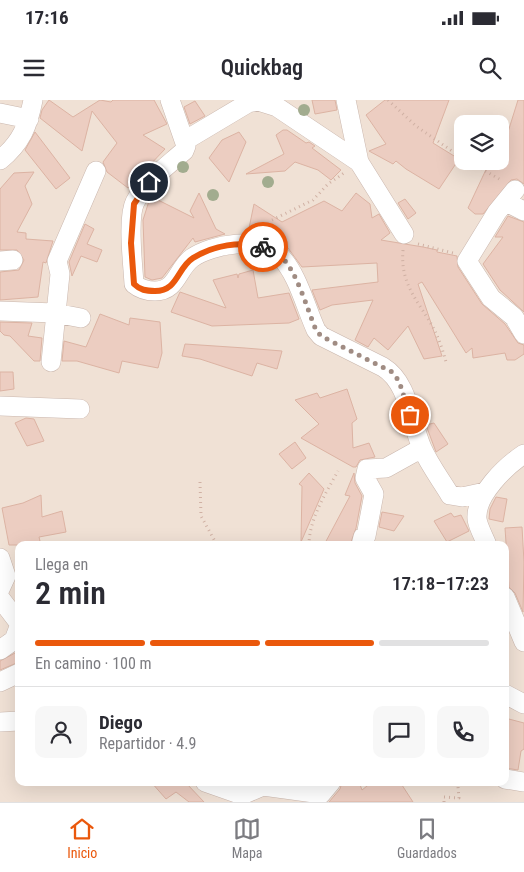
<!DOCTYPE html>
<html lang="es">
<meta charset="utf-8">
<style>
body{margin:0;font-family:"Roboto Condensed",sans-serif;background:#f7f7f7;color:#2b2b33;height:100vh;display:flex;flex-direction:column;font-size:19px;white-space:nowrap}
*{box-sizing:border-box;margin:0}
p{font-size:16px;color:#7c7c81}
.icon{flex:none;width:28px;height:28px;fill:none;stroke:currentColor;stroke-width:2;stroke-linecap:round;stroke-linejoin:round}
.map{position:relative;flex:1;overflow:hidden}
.panel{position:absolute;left:15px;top:441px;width:494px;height:245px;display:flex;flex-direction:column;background:#fff;border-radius:10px;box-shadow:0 5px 20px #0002}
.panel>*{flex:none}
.tools{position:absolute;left:454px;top:15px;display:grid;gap:10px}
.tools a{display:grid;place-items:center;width:55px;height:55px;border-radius:10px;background:#fff;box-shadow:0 5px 20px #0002;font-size:25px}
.pin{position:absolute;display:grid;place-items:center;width:42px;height:42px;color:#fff;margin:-21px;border:2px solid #fff;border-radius:50%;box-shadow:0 1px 5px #0007}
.courier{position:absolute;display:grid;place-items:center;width:50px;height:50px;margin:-25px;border:4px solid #ea580c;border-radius:50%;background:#fff;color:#222;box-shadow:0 1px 6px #0007}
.head em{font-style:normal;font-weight:600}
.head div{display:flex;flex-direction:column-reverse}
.head{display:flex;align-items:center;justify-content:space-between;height:85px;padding:0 20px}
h1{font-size:32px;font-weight:600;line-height:38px}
.bar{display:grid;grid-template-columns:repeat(4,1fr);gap:8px 5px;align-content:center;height:60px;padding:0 20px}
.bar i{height:6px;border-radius:4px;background:#e1e1e2}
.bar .selected{background:#ea580c}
.bar p{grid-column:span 4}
.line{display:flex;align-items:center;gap:12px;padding:0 20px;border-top:1px solid #e1e1e2}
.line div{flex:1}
.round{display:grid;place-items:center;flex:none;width:52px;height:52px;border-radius:10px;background:#f7f7f7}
.status{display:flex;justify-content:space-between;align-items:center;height:35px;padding:0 25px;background:#fff;direction:ltr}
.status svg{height:14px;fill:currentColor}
header{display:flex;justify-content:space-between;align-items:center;height:65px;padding:0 20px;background:#fff;font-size:22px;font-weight:600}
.menu{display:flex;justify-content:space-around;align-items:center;height:70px;border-top:1px solid #e1e1e2;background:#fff;font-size:14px;color:#7c7c81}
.menu a{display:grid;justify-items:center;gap:2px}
.menu .selected{color:#ea580c}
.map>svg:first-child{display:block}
</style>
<div class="status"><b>17:16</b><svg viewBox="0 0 49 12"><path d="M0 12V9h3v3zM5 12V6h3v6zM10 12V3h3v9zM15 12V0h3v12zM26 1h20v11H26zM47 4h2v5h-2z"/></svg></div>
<header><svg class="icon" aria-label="menu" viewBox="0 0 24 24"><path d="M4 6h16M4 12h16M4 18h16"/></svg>Quickbag<svg class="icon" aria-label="search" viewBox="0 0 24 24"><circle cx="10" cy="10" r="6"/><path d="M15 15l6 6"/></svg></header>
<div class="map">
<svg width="524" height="702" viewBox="0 0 524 702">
<rect width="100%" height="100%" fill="#faf0e6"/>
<path fill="#f0e1d5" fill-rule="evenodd" d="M0,0H524V702H0ZM462,24H500V61H462ZM19,445H505V682H19Z"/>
<path fill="#eccdc1" stroke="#dcb3a3" d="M49,0L73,17L100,0L111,2L113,0H154L167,24L143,35L165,49L128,88L107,72L103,62L117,43L92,11L82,51L40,18L42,10Z
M312,0H335L337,10L315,14Z
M385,0H449L433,43L459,59L439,89L406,69L396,61L393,64L369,51L386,44L366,15Z
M518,0H524V84L517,79L511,80L483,114H475L468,108L490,61H500V28L508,32Z
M195,1L205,16L190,24L184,7Z
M283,30H287L306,43L309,42L315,46L312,48L341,70L331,80L318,70L295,62L285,71L246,74L284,54L276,35Z
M35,32L70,78L56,89L25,50Z
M239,32L246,42L229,82L209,58L222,40Z
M34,72L25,86L32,104L17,132L26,133V139L53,141L46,163L43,162L38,197L0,200V172L19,170L24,160L17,150H0V89L14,73Z
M199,93L216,129L225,134L195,142L193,138L162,178L152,180L145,177L143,120L149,101L152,97L194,118L190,111Z
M356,93L370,104L372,118L379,114L390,133L381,140L423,147L437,150V152L457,156L458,167L482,204L505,224L518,243L524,245V254L515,260H507L505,253L473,258L472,248L466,253L422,182L418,184L442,256L424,259L408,226L388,250L374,238L368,247L355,240L373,200L332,205L320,210L312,190L378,182L377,163L302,167L288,148L277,140L248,133L254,104L282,122L324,101L342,111Z
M405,99L416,113L408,119L398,103Z
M508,116L524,122V212L500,190L483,164L503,137H495Z
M85,124L94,129L87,144L102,150L97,162L81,156L72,176L69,162Z
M253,170L258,198L289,193L299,219L289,223L212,226L171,212L180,192L226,208L213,180L237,174L238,178L239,174Z
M100,214L129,225L130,218L160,222L162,253L158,268L122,261L119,273L77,261H62L64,241L86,247Z
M0,222L32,223L28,236L42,238L40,261H34L10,236L4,235L0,231Z
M185,244L245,248L282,251L277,269L257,263L252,276L200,259L182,256Z
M0,272H13L14,289L0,291Z
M347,289L357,319L352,323L353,348L369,343L375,357L360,360L356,367H353L301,338L319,324L295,300L317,293L320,298Z
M26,318L34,319L44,341L27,346L15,323Z
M434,323L448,344L436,352L426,325Z
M295,342L306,358L292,369L279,354Z
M309,373L324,389L301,442L302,386L299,384Z
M354,373L355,383L362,396L356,428L350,445H324L350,396L345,395Z
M41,395L42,417L62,411L66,432L39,437L40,441L29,445H9L2,408L23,403Z
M496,397L507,399L503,422L489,419L490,409Z
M382,412L404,416L394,431L379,427Z
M451,413L454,417L461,415L469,431L447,442L434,421Z
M522,427L524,462L523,512L515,493L509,487L505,428Z
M15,553L19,558V562L0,570V561Z
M505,618L524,623V649L521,651L518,670L505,668Z
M151,682H189L187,684L204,702H189L176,692L166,699Z
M342,682H359L362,690L372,682H400L413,702H329L340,689Z"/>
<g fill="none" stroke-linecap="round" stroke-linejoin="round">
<g stroke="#cab7ae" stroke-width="20">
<path id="minor" d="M170,0L186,46L184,51C166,67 146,81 135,102C127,118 133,165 134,184C140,189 146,191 155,191C177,191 177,169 192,158C212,144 260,136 279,155C298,174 305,206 316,230L321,236L383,267C409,283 410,321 422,348C429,364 441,380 450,395L462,397L485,392
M346,0L359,62L404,134
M0,13L29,19
M186,40L248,3L258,1L277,7L359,62
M0,60C21,43 28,26 33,0
M515,90L497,112L467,161L491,198L514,217L524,234
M506,102L524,111
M0,161L13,160
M0,211L55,213L81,218
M51,262L60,174L57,161L96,71
M0,306L80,309
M361,445L363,437L366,436L374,394L365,378L367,369L386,368L422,348
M487,445C484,437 478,427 477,419C475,395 506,366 524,354
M0,458L6,476L0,489
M505,497L524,542
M0,498L19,523
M0,550L14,540L19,527
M0,582L19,573
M505,594L524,604
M0,622L19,621
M505,679L524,682
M205,682L242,695L263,686L321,694L331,682"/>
</g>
<path stroke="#d0b1a4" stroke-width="3" stroke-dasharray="1 4" stroke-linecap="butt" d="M388,0L416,26L462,58
M468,61L501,80
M272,120L313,100L328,84L344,73
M418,144L453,153
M403,150C400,185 418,200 434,229C439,239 443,251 446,262
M200,382L201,416L217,445
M309,445C309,419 326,393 338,371
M444,702V697L459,698L458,687L461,686L462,682"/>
<use href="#minor" stroke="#fff" stroke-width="19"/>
</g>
<g fill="#a2ac8f">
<circle cx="304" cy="10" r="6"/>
<circle cx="183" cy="67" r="6"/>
<circle cx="268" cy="82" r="6"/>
<circle cx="213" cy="95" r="6"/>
</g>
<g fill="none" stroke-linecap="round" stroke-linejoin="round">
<path stroke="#a08c83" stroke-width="5" stroke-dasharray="0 9" d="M263,147C268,149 274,151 278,154C296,167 307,209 316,230L321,236L392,272L399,281L410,315"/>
<path stroke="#ea580c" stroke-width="6" d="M149,82L134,104L131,143L134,184C140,190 146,191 155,191C178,191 177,168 193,158C214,145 240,141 263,147"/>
</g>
</svg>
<div class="tools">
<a><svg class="icon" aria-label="layers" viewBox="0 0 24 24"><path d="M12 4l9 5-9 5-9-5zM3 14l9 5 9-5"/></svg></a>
</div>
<div class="pin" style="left:410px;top:315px;background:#ea580c"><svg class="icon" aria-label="bag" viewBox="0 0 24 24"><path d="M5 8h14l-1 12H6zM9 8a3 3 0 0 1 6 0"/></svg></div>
<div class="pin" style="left:149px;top:82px;background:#1f2937"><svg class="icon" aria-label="home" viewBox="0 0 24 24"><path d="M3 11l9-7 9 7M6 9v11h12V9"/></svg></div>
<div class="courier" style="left:263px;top:147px"><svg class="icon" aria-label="bike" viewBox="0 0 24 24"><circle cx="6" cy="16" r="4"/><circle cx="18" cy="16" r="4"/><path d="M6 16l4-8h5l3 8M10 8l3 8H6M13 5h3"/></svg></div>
<section class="panel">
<div class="head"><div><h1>2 min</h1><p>Llega en</p></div><em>17:18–17:23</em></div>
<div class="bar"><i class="selected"></i><i class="selected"></i><i class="selected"></i><i></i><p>En camino · 100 m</p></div>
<div class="line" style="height:90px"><a class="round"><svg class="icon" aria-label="person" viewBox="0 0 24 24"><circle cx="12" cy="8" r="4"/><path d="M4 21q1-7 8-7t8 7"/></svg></a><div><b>Diego</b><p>Repartidor · 4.9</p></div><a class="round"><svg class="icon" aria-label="chat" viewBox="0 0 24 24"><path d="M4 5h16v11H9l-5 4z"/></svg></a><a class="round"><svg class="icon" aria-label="phone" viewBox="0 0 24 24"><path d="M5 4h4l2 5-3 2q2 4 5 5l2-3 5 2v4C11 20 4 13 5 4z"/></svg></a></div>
</section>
</div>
<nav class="menu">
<a class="selected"><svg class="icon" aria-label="home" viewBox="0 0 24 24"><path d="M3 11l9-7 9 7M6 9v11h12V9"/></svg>Inicio</a>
<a><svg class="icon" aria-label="map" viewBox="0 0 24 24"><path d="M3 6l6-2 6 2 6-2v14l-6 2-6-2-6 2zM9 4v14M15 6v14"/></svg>Mapa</a>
<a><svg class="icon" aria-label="saved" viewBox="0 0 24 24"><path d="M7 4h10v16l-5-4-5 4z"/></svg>Guardados</a>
</nav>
